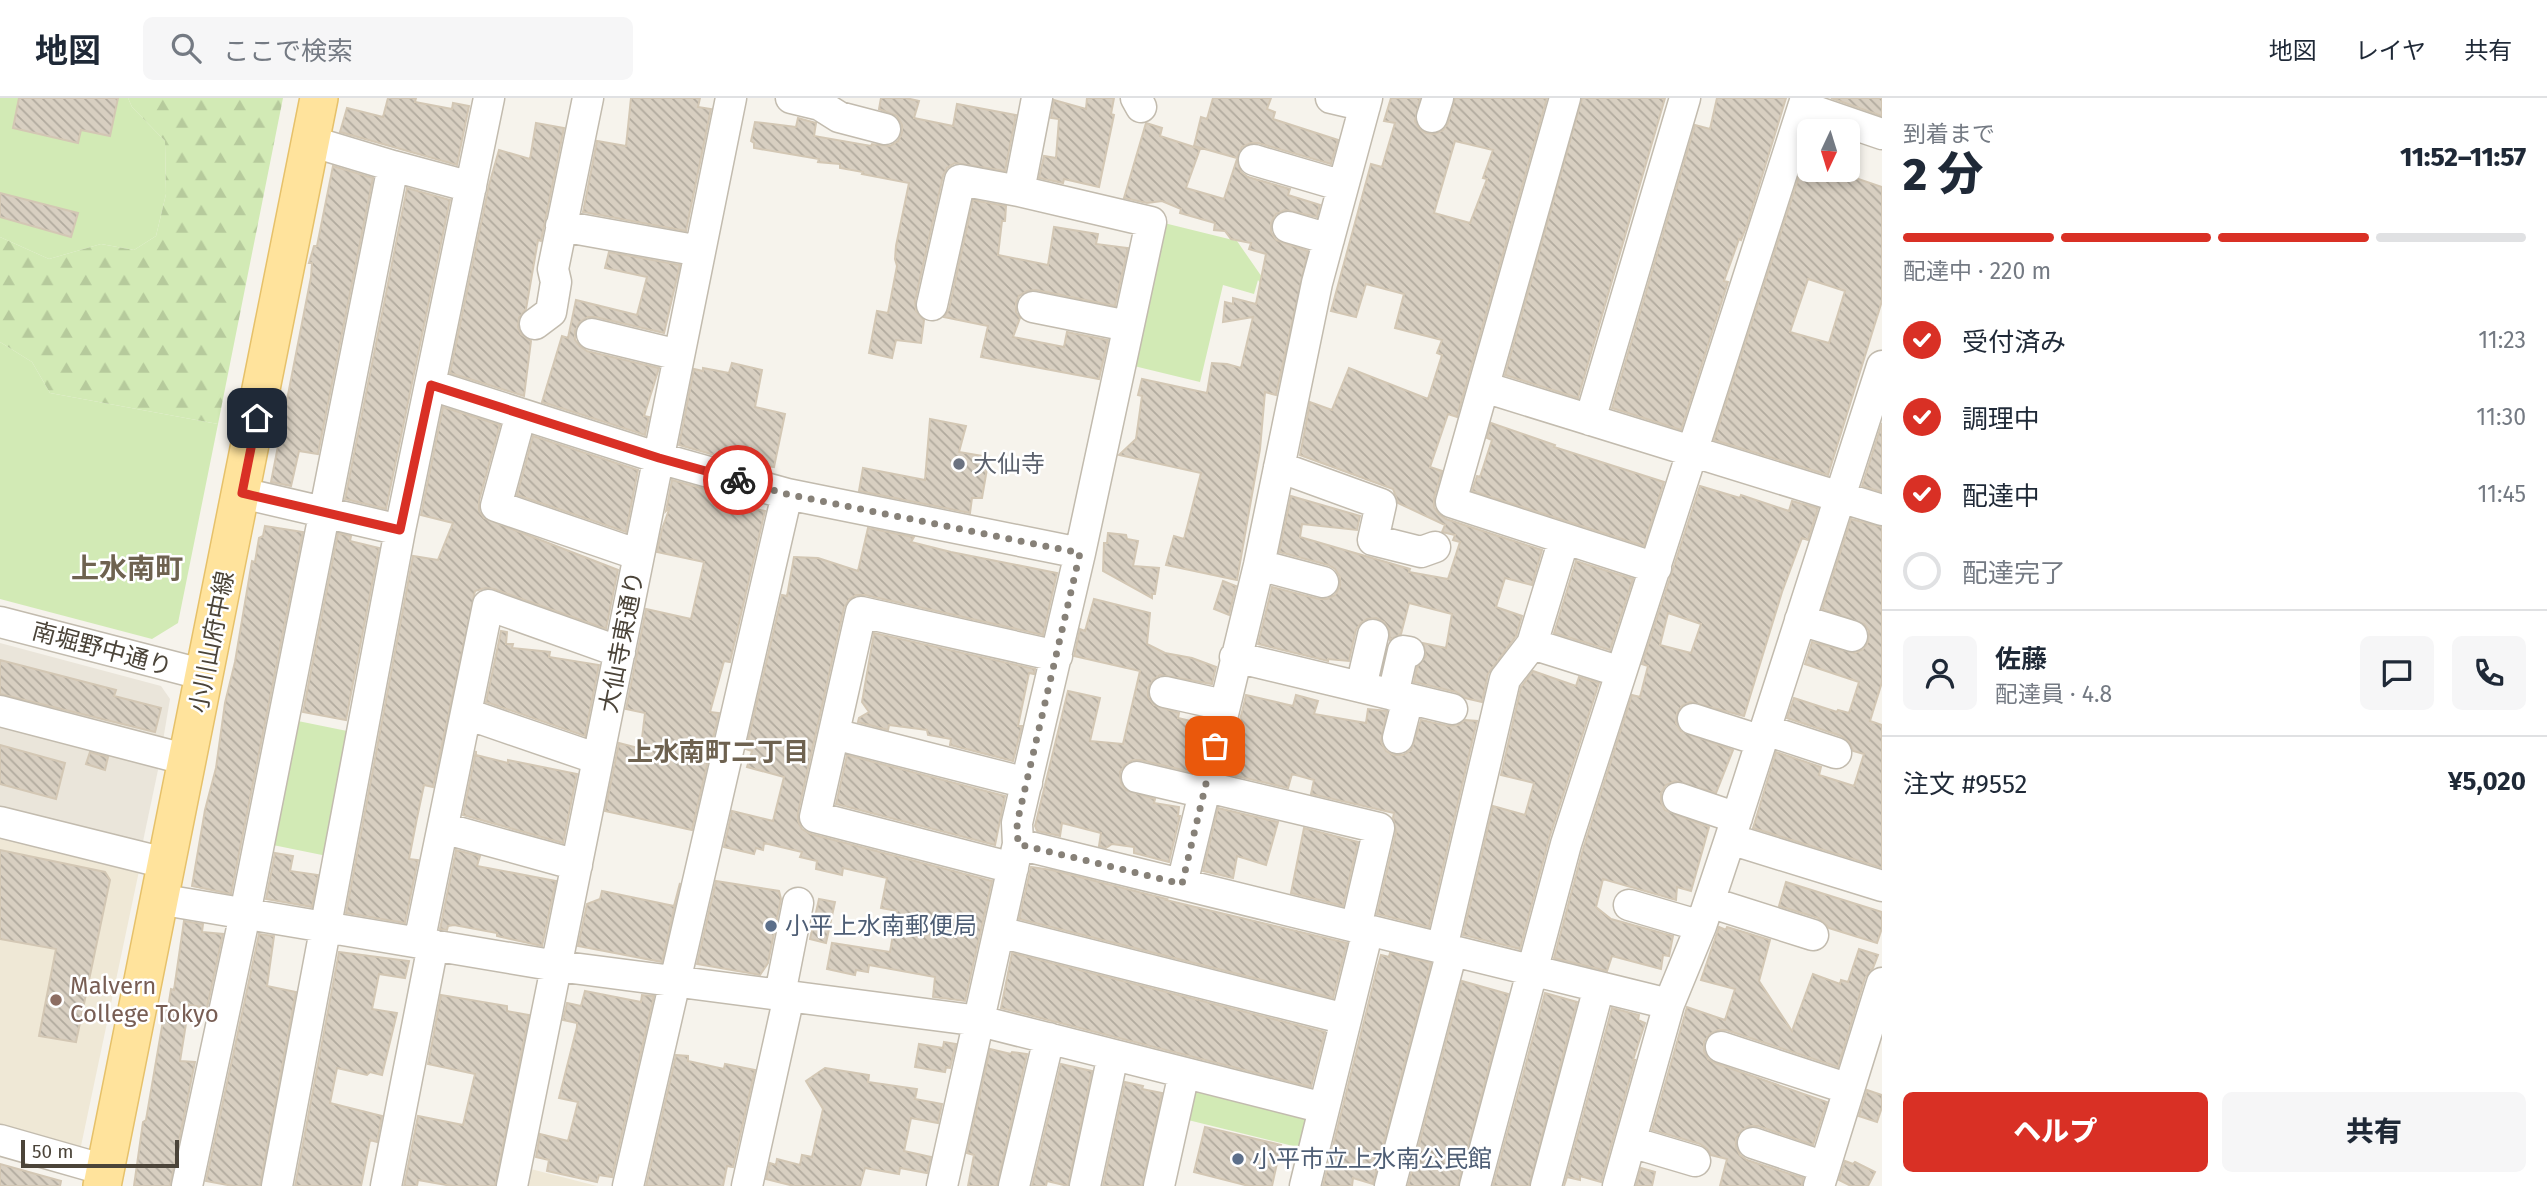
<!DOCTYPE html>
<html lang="ja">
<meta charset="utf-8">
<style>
body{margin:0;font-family:"Fira Sans","Noto Sans JP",sans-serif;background:#f6f6f7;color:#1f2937;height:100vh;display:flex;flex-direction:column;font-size:26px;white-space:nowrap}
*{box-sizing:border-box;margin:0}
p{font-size:23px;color:#747a83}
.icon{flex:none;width:38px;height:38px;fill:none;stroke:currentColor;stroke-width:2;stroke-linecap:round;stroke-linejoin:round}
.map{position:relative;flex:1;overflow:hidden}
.sheet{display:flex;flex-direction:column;background:#fff;width:665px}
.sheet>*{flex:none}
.needle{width:46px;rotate:184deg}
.fabs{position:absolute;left:1797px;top:21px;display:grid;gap:14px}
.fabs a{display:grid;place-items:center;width:63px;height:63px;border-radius:10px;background:#fff;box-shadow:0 4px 10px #0003;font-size:35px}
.scale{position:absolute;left:21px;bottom:18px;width:158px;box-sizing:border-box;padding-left:7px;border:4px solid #4b4439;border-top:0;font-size:19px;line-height:24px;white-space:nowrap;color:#4b4439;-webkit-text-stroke:5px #fff;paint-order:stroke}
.pin{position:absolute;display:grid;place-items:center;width:60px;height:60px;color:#fff;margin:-30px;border-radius:14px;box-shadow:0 4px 10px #0006}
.courier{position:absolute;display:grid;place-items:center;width:70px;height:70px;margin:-35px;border:5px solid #d93025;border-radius:50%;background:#fff;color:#222;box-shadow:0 2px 9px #0007}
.overview em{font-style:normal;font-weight:800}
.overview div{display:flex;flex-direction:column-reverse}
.overview{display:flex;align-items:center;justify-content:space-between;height:119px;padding:0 21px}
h1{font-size:46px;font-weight:800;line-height:52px}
.bar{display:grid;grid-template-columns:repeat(4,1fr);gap:10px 7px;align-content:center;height:84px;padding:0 21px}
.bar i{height:9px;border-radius:5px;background:#e0e1e3}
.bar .on{background:#d93025}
.bar p{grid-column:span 4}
.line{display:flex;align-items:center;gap:18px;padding:0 21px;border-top:2px solid #e0e1e3}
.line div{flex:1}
.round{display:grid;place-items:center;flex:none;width:74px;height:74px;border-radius:10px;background:#f6f6f7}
ol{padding:0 21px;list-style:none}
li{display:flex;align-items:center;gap:21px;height:77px}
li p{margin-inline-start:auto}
li .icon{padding:7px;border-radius:50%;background:#d93025;color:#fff;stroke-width:4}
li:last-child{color:#747a83}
li i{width:38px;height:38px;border:4px solid #e0e1e3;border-radius:50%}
.primary-button{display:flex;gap:14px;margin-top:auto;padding:14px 21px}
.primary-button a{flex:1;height:80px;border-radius:10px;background:#d93025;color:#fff;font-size:28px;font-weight:800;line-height:80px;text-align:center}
.primary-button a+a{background:#f6f6f7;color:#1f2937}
header{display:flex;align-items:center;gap:42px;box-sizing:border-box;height:98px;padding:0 35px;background:#fff;border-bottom:2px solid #e0e1e3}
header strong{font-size:33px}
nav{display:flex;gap:38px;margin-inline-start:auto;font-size:24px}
.search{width:490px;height:63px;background:#f6f6f7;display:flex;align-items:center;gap:18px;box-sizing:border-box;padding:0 24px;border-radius:10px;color:#747a83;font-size:26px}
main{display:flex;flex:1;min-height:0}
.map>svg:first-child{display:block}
</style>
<header>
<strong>地図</strong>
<div class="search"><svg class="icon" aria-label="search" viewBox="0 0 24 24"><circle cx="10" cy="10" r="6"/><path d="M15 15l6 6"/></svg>ここで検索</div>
<nav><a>地図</a><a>レイヤ</a><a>共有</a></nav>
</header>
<main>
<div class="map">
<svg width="1882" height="1088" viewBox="0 0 1882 1088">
<defs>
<pattern id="forest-firs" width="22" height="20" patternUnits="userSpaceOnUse" patternTransform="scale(1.75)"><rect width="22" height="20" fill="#d2eab5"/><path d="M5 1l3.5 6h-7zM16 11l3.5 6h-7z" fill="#b6ca9c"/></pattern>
<pattern id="building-back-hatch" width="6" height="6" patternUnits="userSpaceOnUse" patternTransform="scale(1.75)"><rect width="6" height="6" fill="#d8cfc1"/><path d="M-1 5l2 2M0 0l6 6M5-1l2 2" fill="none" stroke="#b1aa9e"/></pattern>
</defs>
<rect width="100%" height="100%" fill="#f6f3ec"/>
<path fill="#eae5da" d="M0,545L161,588L170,601L158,672L142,748L0,712Z"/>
<path fill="#efe8d6" d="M0,736L139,773L81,1048L73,1053L0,1032Z
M523,1069L597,1088H519Z"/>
<path fill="#d2eab5" d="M0,0H128L132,9L165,43L166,96L156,138L134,152L101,146L49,161L0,139Z
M1160,124L1237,143L1298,231L1297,237L1258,182L1254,196L1223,187L1200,284L1134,268Z
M0,244L32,264L50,295L218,326L178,525L152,541L0,501Z
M293,622L352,634L327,758L268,746Z
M1203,989L1308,1015L1305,1051L1188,1022L1194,996Z"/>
<path fill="url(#forest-firs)" d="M128,0H283L218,326L50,295L32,264L0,244V139L49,161L101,146L134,152L156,138L166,96L165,43L132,9Z"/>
<path fill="url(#building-back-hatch)" stroke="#d3c7b4" stroke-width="2" fill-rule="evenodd" d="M19,0H118L110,38L81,32L78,45L13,30Z
M388,0H416L415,4L452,11L453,5L469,8L457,67L340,34L347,10L383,19Z
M631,0H700L698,9L711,11L686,133L583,114L597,43L626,48Z
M881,0H906L919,3L914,20L953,28L957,6L1016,17L1005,73L955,65L947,70L943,78L915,203L916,213L924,222L921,245L896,242L892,260L869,255L877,213L888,215L897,168L895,161L896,148L909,85L862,76L863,74L840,70V66L818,64L819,61L754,50V45L751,43L755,24L796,29L798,20L816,25L814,38L871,48L872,46L890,48L898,43L902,35V27L897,18L879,11Z
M1087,0H1114L1111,16L1114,17L1099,89L1064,81L1063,85L1039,80L1044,58L1056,60L1059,21L1051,20L1054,2L1086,11Z
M1213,0H1271L1267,11L1275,14L1273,21L1338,42L1331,66L1258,45H1251L1242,49L1237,60L1194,48L1201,19L1207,21Z
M1391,0H1420L1415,23L1420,31L1426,35L1435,36L1443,32L1448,25L1455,0H1547L1457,319L1448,316L1430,369L1442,373L1434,400V409L1439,416L1446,421L1542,452L1532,487L1505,480L1496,509L1522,518L1516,538L1488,576L1482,604L1465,600L1456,594L1414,584L1417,569L1426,558L1423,545L1446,550L1452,516L1409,505L1401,536L1390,542L1389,531L1384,524L1376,520L1367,521L1361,525L1356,532L1349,563L1328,561V563L1258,546L1272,489L1319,501H1327L1335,497L1340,488V479L1335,471L1328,467L1279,454L1291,398L1360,418L1357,432L1302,426L1300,439L1410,471L1409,474L1448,481L1460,444L1453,442L1455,437L1442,434L1445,427L1398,405L1393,391L1300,357L1310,304L1332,312L1349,270L1428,301L1442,257L1437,255L1442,242L1395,230L1404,196L1366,186L1356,219L1331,213L1371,66L1382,69L1395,25L1384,23ZM1455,43L1493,52L1483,80L1487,81L1470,125L1434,115Z
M1582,0H1665L1578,300L1505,277Z
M1717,0H1786L1747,127L1741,142L1739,141L1724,183L1728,184L1681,332L1612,310L1695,27L1710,31Z
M1831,0H1882V18Z
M536,25L564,30L541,143L538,142L526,211L519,220L518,229L521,236L531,243L524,298L450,275L489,87L499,52L530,61Z
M1146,25L1162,30L1160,38L1200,51L1186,90L1224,101L1237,61L1241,74L1248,79L1290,91L1288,97L1320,107L1317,119L1285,112L1276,116L1271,125V134L1276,142L1308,153L1276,297L1265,294L1260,351L1237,482L1166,467L1174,438L1184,441L1201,375L1119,357L1136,341L1142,298L1138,297L1142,281L1207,295L1212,265L1227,266L1241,270L1253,219L1223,224L1225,204L1233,206V200L1256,206L1266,156L1249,151L1251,145L1231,141L1225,133L1214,132L1215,125L1180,115L1181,111L1162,103L1147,105L1124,100Z
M333,68L373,80L318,356L299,353L291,388L271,384L311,179L312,165H309L314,148H317Z
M1801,72H1832L1882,89V203L1828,377L1714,342ZM1808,181L1845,193L1829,245L1790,234Z
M407,90L450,102L386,411L345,401Z
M0,95L78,115L71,139L0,119Z
M973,102L1006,108L1005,123H1002L998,157L1048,167L1054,129L1098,136L1096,146L1128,150L1115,208L1036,192L1027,193L1019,198L1016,205V214L1020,220L1013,239L1064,249L1067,234L1108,242L1099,281L981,259L988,228L944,219L949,211Z
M609,154L680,167L664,235L595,219H588L580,224L575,233V242L580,248L587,253L659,270L644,318L649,319L645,337L542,304L562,238L568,240L576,202L637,217L647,179L605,170Z
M732,265L762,272L755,309L785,316L774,369L768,368V372L679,347L694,271L703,273V270L729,275Z
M443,309L500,327L479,403V413L484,420L618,472L606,531L494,491L485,490L475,493L433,689L424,687L417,720L409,761L418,762L405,825L346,815L413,458L438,462L453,425L421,417Z
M930,321L966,328L959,354L989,359L982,400H972L970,415L859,393L863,370L925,382Z
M1491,325L1555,347L1554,349L1664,384L1644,448L1472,393L1477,378L1480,379L1492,342L1487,340Z
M1882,325V394L1862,388Z
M533,338L638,372L626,434L517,397Z
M672,382L738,400L737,407L765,413L730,564L724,563L710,614L719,615L692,732L605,713L619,645L638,650L641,648L645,615L626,611L646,511L691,521L704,464L657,454L662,431L670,409L666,413Z
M1700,388L1740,400L1741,397L1789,413L1792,403L1818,410L1808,442L1802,440L1782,494L1744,618L1690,604L1682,608L1677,615L1676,625L1681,633L1733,652L1716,695L1675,683L1666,687L1661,695V704L1665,712L1709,729L1691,793L1677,789L1676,802L1603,781L1596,809L1611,821L1673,838L1669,858L1663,857L1661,871L1612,858L1607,873L1554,860L1583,751L1632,597L1640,599L1648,568L1642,566ZM1668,515L1701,526L1691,555L1660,547Z
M1851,421L1882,429V584L1870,623L1882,627V770L1753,730L1776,654L1821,669L1819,677L1854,688L1864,656L1853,653L1849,644L1841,638L1787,620L1794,600L1837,614L1838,612L1849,615L1859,584L1805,566L1812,544L1855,555L1863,551L1868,544L1869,533L1864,526L1822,511Z
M265,428L303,434L231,796L192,788L205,712L216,670L225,605L235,564L252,463L255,464L259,440L263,438Z
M868,430L914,439L911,444L951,454L1057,475L1043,537L865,497H856L849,502L844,510L798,715V723L802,731L811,736L992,783L965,903L933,899L935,879L869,867L868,874L856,872L855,877L827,871L832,845L890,854L897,813L881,810L887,780L843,770L842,777L816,771L817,763L800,759L802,754L764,745L763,752L756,750L754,756L724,749L732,713L773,723L784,679L747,669L752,653L746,651L782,497L787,498L794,459L818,460L858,473Z
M338,435L351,438L350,443L379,450L346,622L303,614Z
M1108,435L1126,437L1127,441L1138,443L1133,468L1159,470L1155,496H1152V500L1103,473L1104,445H1107Z
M1576,463L1633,481L1610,552L1554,535Z
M1223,483L1236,488L1229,517L1214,511Z
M1094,501L1150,515L1147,546L1165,555L1192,560L1216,569L1212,586L1160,577L1153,582L1148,590V599L1154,607L1179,615L1178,620L1203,626L1191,674L1140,662H1133L1125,667L1120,674L1121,685L1126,692L1155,701L1154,705L1179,709L1178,718H1180L1169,764L1134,755V749L1112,746L1106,750L1099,748L1101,735L1062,725L1060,738L1037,733L1035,728L1068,593L1100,600L1090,643L1123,646L1140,573L1074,558L1080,531L1085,533Z
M501,533L507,534L506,546H513L512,550L550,554L549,559L599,567L585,638L486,604Z
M874,535L1035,571L1034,576L1029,575L1018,628H1022L1013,663L950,647L951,641L928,637L927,632L889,627L888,632L858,624L859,620L869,614L862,604Z
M0,562L116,592L114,598L161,610L155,634L0,596Z
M1533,573L1576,588L1579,579L1599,585L1549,741L1520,851L1463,837L1493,708L1525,717L1534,685L1501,677L1521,589Z
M1246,597L1293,608L1296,597L1318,603L1314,616L1366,625L1368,611L1387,613L1381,644L1386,653L1394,657H1403L1411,652L1421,622L1449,628L1458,627L1465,622L1477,623L1429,829L1377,816L1396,734L1393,720L1394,715L1311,696L1314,682L1292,676L1288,690L1227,676Z
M0,647L65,665L56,701L0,686Z
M476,653V657L508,665V662L577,676L563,745L463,717Z
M90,654L108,659L105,672L86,666Z
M847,657L1005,698L995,747L836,706Z
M1218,710L1278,724L1266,767L1237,758L1233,780L1203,773Z
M1304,730L1358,744L1343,808L1291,795Z
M0,752L105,774L110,782L76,944L39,938L56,851L0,841Z
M456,752L480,758L477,768L556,783L542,848L497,838V835L454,827L448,828L447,832L440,831Z
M275,755L293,758L290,773L318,777L312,809L266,801Z
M1031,769L1052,772L1167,801L1166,802L1347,845L1333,900L1019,821Z
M716,783L779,793L781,801L768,865L760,877L697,866Z
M1786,784L1882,814V830L1877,845L1829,830L1818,820L1779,808Z
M680,785L662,864L578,848L587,806L600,801L602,793L674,808Z
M819,801L835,804L826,845L810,841Z
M184,823L203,826L202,834L223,836L207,910L189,907L180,963L195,964L170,1088H134L143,1024L146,1022L165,911L168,910L171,891L174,892Z
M1719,829L1726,832L1727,829L1770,842L1759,883L1792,933L1813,876L1840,886L1841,882L1848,884L1859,851L1878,857L1873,870L1865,880L1838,969L1726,932H1718L1710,936L1704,944V953L1708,961L1715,965L1827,1004L1813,1047L1758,1028H1749L1742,1032L1736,1040V1049L1740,1057L1747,1062L1803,1080L1802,1088H1720L1727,1061L1711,1057L1707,1051L1700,1046L1652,1032L1687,909L1725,922L1735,891L1701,882Z
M259,836L274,838L267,888L296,894L260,1088H233L206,1083Z
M339,854L409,863L405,880L379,876L372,911L397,915L382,977L370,974L367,977L337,970L330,1005L382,1018L377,1044L370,1042L361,1088H295Z
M1012,855L1325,934L1311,989L1001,910Z
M1390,855L1431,865L1373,1086L1353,1080L1352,1088H1323L1377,871L1381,857L1389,859Z
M1462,883L1508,896L1458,1088H1408Z
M585,893L641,904L642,897L654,898L612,1079L599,1077L597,1084L547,1073L549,1062L536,1059L540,1036L568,1043L578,1004L559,1000L577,929V925L563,922L567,905L581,908Z
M1545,895L1577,904L1529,1088H1493Z
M441,897L507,908V913L529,917L495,1088H452L418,1082L417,1088H404L418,1018L463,1027L475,976L428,966Z
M1612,910L1639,917L1638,922L1645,925L1633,962H1635L1601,1084L1580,1078V1082L1567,1079L1564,1088Z
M944,944L956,946L950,970L946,969L945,974L915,969L919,946L943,950Z
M990,951L1011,956L1012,954L1027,956L997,1088H968L974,1057L967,1055Z
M676,957L688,958V963L724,971L725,966L755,972L733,1069L727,1068L723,1088H646Z
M1061,966L1092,973L1068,1088L1047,1083L1046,1088H1032Z
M825,970L869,977L868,984L917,991L915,1001L942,1006L938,1025L911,1020L904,1053L931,1059L927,1075L900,1070L899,1076L865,1070L860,1088H794L766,1081L770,1065L776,1067L777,1061L800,1067L802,1057L812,1059L823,1011L806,983Z
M1125,984L1143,988L1142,991L1162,995L1142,1088H1103Z
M1867,992L1882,997V1009L1877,1024L1859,1018Z
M1205,1029L1281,1047L1272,1088H1249L1194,1074Z
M1845,1063L1853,1066L1855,1064L1875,1074L1868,1088H1851L1839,1082Z
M0,1066L61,1083L60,1088H0Z
M1641,1070L1655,1074L1652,1088H1636Z"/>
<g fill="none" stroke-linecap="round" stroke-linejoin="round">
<g stroke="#c2bbae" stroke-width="33">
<path id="minor" d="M791,0L820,7L839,19L885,31
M1136,0L1141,9
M1331,0L1365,8
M1565,0L1451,404L1656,470
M1803,9L1882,36
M1432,19L1438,0
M1254,62L1343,88
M393,68L471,89
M561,128L700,153
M1288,129L1329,141
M932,207L960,82L1019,93
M1033,209L1128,228
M535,226L551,214L556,184L553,171L588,0
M592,236L679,257
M431,287L659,360L787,396L1080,455
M1484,289L1882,412
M521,316L496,408L639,457
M1590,322L1685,0
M1279,369L1381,406L1373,442L1421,454L1435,449
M242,395L400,432
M1259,467L1323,484
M1800,522L1852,538
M0,524L205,577
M1532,546L1621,574
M1235,559L1452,611
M1361,589L1373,537
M1165,594L1224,607
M1393,597L1403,553L1409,554
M0,613L188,662
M467,616L598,661
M1693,621L1762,643
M1766,632L1836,655
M834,636L1027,685
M1398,640L1408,601
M1137,679L1205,695
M1207,689L1379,730L1356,829
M1678,700L1737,720
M0,724L165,765
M443,730L577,767
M1730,741L1882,788
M1018,746L1669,906
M1013,770L815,719L861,514L1057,558
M1182,786L1259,467L1317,185L1367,0
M158,801L557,868L980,923L1324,1010
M1709,804L1813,837
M1629,807L1701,828
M999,834L1346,921
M419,845L488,507L620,554
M1442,850L1505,581L1532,546L1564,441
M780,896L798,805
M1721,949L1849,991
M0,1042L105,1072
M1631,1044L1695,1063
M1753,1045L1825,1069
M187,1088L245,816L393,68L310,43
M277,1088L400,432L489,0
M386,1088L433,847
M512,1088L731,0
M628,1088L787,396
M747,1088L789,898
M942,1088L1018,746L1017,725L1080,455L1151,124L1019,93L1037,0
M1014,1088L1049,940
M1085,1088L1113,957
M1159,1088L1184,975
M1305,1088L1368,832
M1390,1088L1452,853
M1475,1088L1566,746L1806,0
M1546,1088L1599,889
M1618,1088L1669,906L1701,828L1730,741L1882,268
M1819,1088L1882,885"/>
</g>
<g stroke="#e6c16a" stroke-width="40">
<path id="major" d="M102,1088L319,0"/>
</g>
<use href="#minor" stroke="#fff" stroke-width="30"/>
<use href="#major" stroke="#ffe39c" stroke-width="37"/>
</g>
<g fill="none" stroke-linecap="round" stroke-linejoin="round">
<path stroke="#878178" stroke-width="7" stroke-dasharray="0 12.6" d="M738,382L786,396L1080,455L1017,725L1018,746L1182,786L1215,648"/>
<path stroke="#d93025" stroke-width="9" d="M257,320L242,395L400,432L431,287L659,360L738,382"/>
</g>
<circle fill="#6b7280" stroke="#fff" stroke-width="2.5" cx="959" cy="366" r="7"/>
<g fill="#5c6f8a" stroke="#fff" stroke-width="2.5">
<circle cx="771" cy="828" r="7"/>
<circle cx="1238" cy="1061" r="7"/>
</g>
<circle fill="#8d6e63" stroke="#fff" stroke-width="2.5" cx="56" cy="902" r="7"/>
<g text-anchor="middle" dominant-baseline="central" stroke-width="5" stroke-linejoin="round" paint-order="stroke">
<g font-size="24" fill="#5b616d" stroke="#fff" text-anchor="start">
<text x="973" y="366">大仙寺</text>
</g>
<g font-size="24" fill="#4b4439" stroke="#fff">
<text transform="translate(212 544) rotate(-79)">小川山府中線</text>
<text transform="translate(622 544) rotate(-79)">大仙寺東通り</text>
<text transform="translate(102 551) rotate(15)">南堀野中通り</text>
</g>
<g font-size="24" fill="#4e5e75" stroke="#fff" text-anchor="start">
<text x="785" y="828">小平上水南郵便局</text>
<text x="1252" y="1061">小平市立上水南公民館</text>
</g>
<g font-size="24" fill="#785e54" stroke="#fff" text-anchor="start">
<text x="70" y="888">Malvern<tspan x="70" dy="28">College Tokyo</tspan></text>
</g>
<g font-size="26" font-weight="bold" fill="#6e6250" stroke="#fff">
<text x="718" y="654">上水南町二丁目</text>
</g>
<g font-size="28" font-weight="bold" fill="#6e6250" stroke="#fff">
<text x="127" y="470">上水南町</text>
</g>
</g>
</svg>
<div class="fabs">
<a><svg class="needle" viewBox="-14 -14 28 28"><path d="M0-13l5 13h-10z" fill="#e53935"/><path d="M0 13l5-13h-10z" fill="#747a83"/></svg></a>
</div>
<div class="scale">50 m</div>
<div class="pin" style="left:1215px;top:648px;background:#ea580c"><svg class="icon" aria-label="bag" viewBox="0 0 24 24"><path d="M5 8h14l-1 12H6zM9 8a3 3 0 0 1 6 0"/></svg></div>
<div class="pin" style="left:257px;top:320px;background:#1f2937"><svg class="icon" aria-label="home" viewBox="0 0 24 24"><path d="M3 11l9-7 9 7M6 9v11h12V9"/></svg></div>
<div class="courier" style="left:738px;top:382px"><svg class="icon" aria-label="bike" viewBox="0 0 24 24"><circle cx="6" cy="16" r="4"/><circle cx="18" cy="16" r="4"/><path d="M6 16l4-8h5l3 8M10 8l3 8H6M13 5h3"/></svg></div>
</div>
<section class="sheet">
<div class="overview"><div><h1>2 分</h1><p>到着まで</p></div><em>11:52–11:57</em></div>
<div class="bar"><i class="on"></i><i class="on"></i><i class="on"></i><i></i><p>配達中 · 220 m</p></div>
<ol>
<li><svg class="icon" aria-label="check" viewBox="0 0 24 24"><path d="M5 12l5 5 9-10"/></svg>受付済み<p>11:23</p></li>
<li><svg class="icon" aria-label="check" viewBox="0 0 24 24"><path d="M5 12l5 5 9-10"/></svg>調理中<p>11:30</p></li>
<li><svg class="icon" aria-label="check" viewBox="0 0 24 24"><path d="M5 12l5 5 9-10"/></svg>配達中<p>11:45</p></li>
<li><i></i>配達完了</li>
</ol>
<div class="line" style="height:126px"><a class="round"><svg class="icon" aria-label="person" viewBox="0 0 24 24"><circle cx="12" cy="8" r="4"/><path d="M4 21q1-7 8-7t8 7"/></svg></a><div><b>佐藤</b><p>配達員 · 4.8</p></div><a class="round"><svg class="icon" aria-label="chat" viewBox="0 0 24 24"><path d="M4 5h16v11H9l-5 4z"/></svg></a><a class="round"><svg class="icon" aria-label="phone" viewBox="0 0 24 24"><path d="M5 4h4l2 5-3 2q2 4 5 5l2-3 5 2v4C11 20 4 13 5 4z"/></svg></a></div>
<div class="line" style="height:91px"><div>注文 #9552</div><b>¥5,020</b></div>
<div class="primary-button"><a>ヘルプ</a><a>共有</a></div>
</section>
</main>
